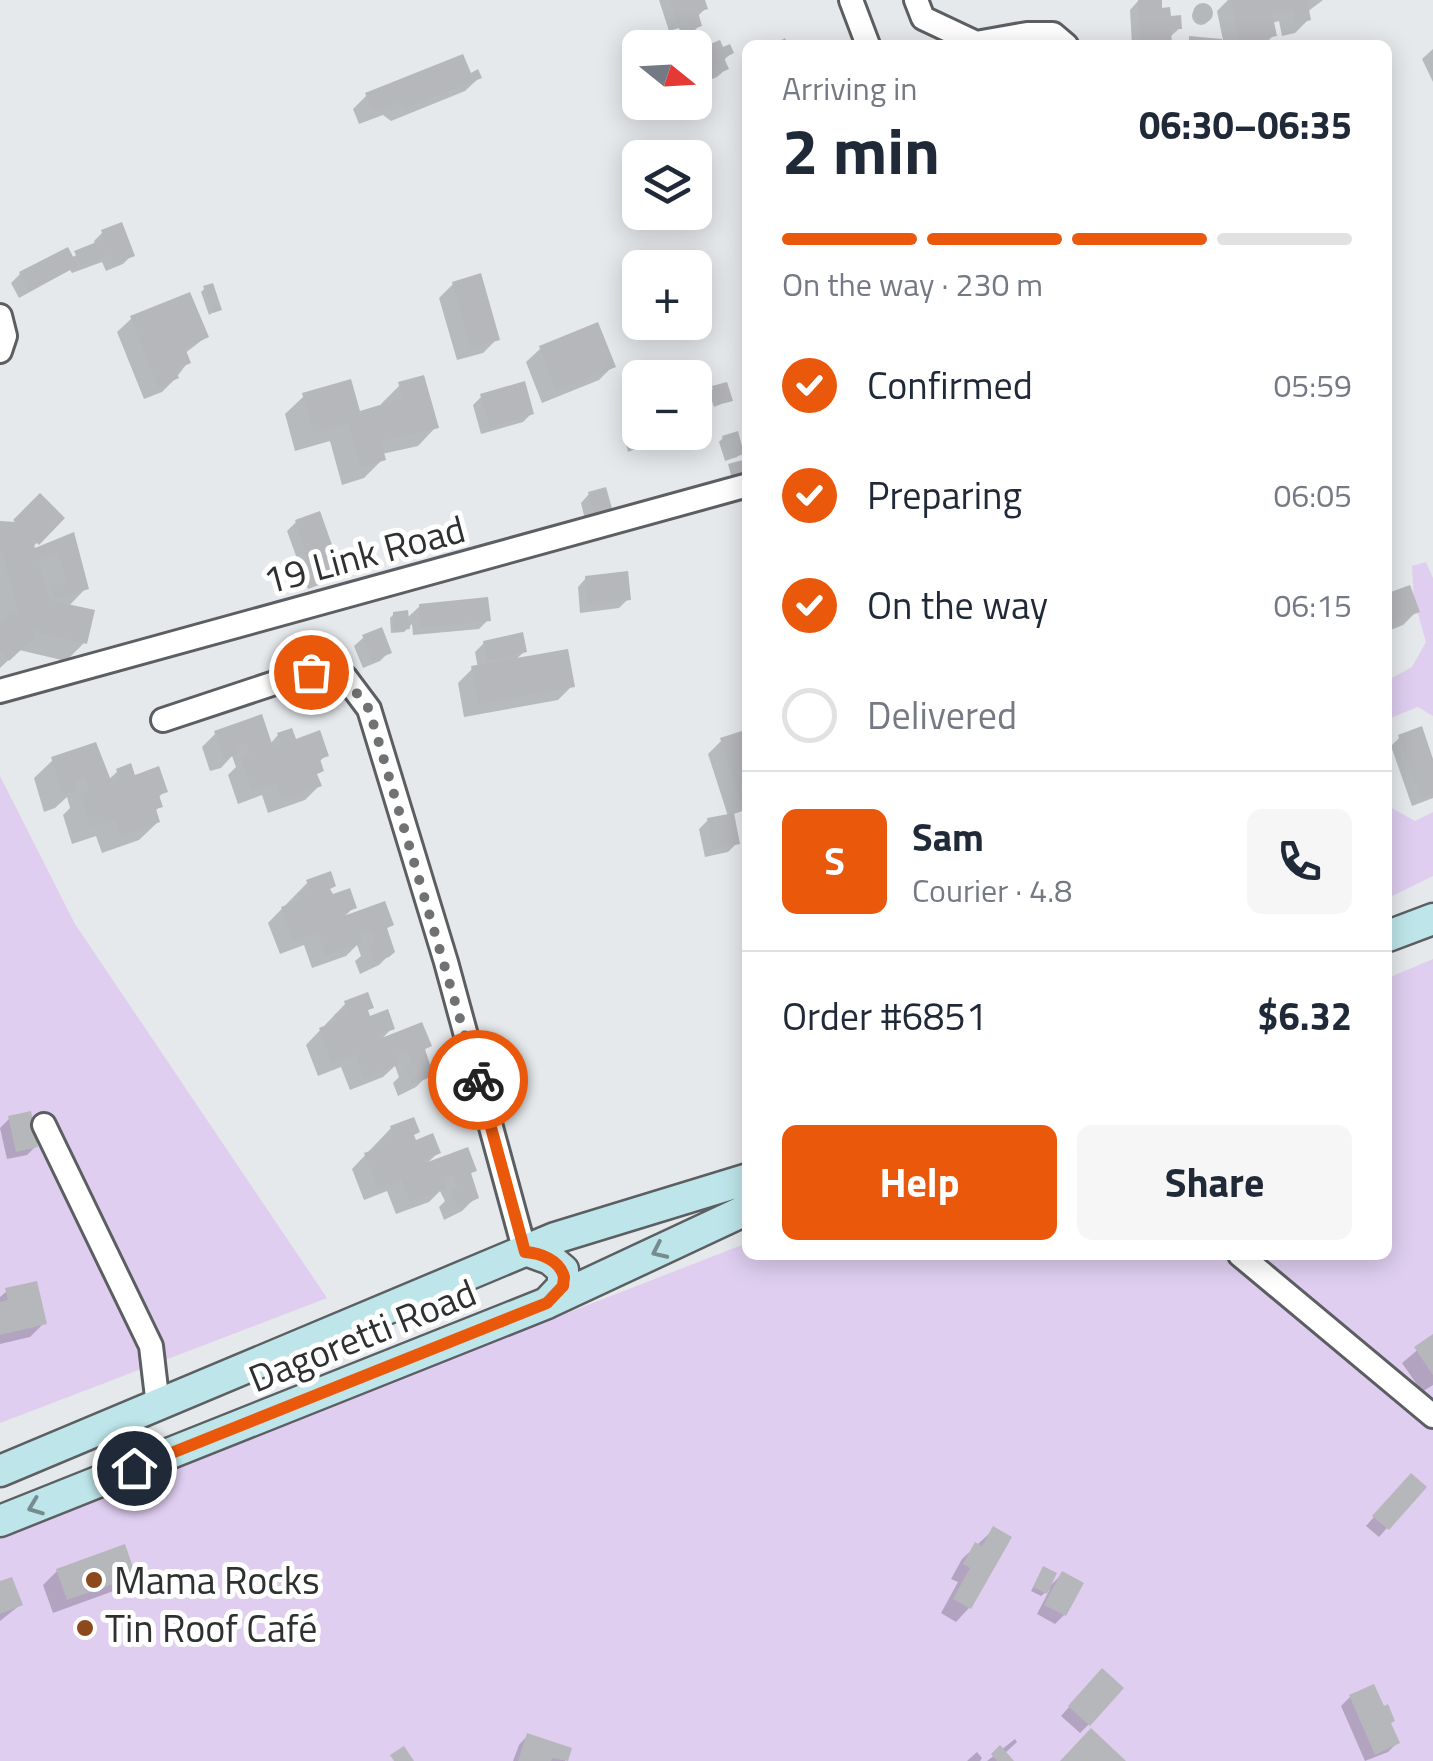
<!DOCTYPE html>
<meta charset="utf-8">
<style>
body{margin:0;font-family:"Titillium Web",sans-serif;background:#f6f6f7;color:#1f2937;height:100vh;display:flex;flex-direction:column;font-size:38px;white-space:nowrap}
*{box-sizing:border-box;margin:0}
p{font-size:32px;color:#747a83}
.icon{flex:none;width:55px;height:55px;fill:none;stroke:currentColor;stroke-width:2;stroke-linecap:round;stroke-linejoin:round}
.map{position:relative;flex:1;overflow:hidden}
.details{position:absolute;left:742px;top:40px;width:650px;height:1220px;display:flex;flex-direction:column;background:#fff;border-radius:15px;box-shadow:0 5px 25px #0003}
.details>*{flex:none}
.needle{width:65px;rotate:108deg}
.buttons{position:absolute;left:622px;top:30px;display:grid;gap:20px}
.buttons a{display:grid;place-items:center;width:90px;height:90px;border-radius:15px;background:#fff;box-shadow:0 5px 25px #0003;font-size:50px}
.pin{position:absolute;display:grid;place-items:center;width:85px;height:85px;color:#fff;margin:-42px;border:5px solid #fff;border-radius:50%;box-shadow:0 2px 10px #0007}
.courier{position:absolute;display:grid;place-items:center;width:100px;height:100px;margin:-50px;border:8px solid #ea580c;border-radius:50%;background:#fff;color:#222;box-shadow:0 2px 12px #0007}
.summary em{font-style:normal;font-weight:700}
.summary div{display:flex;flex-direction:column-reverse}
.summary{display:flex;align-items:center;justify-content:space-between;height:170px;padding:0 40px}
h1{font-size:65px;font-weight:700;line-height:75px}
.bar{display:grid;grid-template-columns:repeat(4,1fr);gap:15px 10px;align-content:center;height:120px;padding:0 40px}
.bar i{height:12px;border-radius:8px;background:#e0e1e3}
.bar .current{background:#ea580c}
.bar p{grid-column:span 4}
.line{display:flex;align-items:center;gap:25px;padding:0 40px;border-top:2px solid #e0e1e3}
.line div{flex:1}
.round{display:grid;place-items:center;flex:none;width:105px;height:105px;border-radius:15px;background:#f6f6f7}
ol{padding:0 40px;list-style:none}
li{display:flex;align-items:center;gap:30px;height:110px}
li p{margin-inline-start:auto}
li .icon{padding:10px;border-radius:50%;background:#ea580c;color:#fff;stroke-width:4}
li:last-child{color:#747a83}
li i{width:55px;height:55px;border:5px solid #e0e1e3;border-radius:50%}
.button{display:flex;gap:20px;margin-top:auto;padding:20px 40px}
.button a{flex:1;height:115px;border-radius:15px;background:#ea580c;color:#fff;font-size:40px;font-weight:700;line-height:115px;text-align:center}
.button a+a{background:#f6f6f7;color:#1f2937}
.map>svg:first-child{display:block}
</style>
<div class="map">
<svg width="1433" height="1761" viewBox="0 0 1433 1761">
<rect width="100%" height="100%" fill="#e5e9eb"/>
<path fill="#dfcef0" d="M1426,562L1433,578V716L1418,707L1388,719V680L1412,667L1426,642L1414,600L1412,566Z
M0,776L75,924L327,1298L0,1423Z
M1388,806L1415,821L1433,812V876L1388,898Z
M1433,959V1761H0V1534L747,1243L748,1255H1388V978Z"/>
<path fill="#0003" d="M659,0H702L705,9L697,17L700,25L691,34L682,37L679,28L669,31Z
M1139,0H1159L1160,10L1180,28L1171,36L1170,45H1132L1130,10Z
M1228,0H1323L1307,12L1309,19L1295,33L1282,36L1279,21L1272,23L1274,35L1264,45H1224L1217,11Z
M1192 16a9 9 0 1 1 18 0a9 9 0 1 1-18 0Z
M785,38L788,45H773L774,44Z
M719,43L722,50L731,53L723,61L726,69L717,77L698,85L695,77V54Z
M1433,49V82L1422,59Z
M469,76L479,78L465,91L391,121L383,115L359,124L353,109L367,95Z
M103,232L132,255L123,264L106,271L102,262L72,273L70,270L19,298L11,283L20,274L71,258L95,245L94,241Z
M453,284L497,339L483,353L457,360L439,298Z
M205,288L219,309L209,315L201,292Z
M131,319L206,337L184,354L188,362L176,378L162,392L144,399L117,332Z
M540,349L613,366L599,380L542,403L526,362Z
M400,385L436,427L418,446L382,454L383,459L364,478L342,485L330,441L295,451L285,414L304,396L358,414L382,407L381,404Z
M713,389L730,400L714,407L709,392Z
M482,396L532,413L523,422L481,434L473,405Z
M640,430L647,444L628,452L624,437Z
M723,438L741,453L737,457L725,461L719,442Z
M589,494L610,511L586,524L581,503Z
M40,497L61,518L26,554L72,536L86,588L68,607L85,642L66,661L19,650L0,668V523L10,526Z
M296,522L339,573L330,581L308,589L287,531Z
M586,578L628,599L619,608L580,613L578,587Z
M1409,588L1417,611L1403,625L1388,631V596Z
M420,606L488,620L479,629L413,635L412,624L404,632L391,633L390,618L394,614L406,619Z
M363,638L389,652L380,661L363,668L354,646Z
M484,643L524,652L514,661L572,686L558,700L464,717L458,683L472,669L478,668L475,652Z
M748,732V809L731,815L737,843L728,852L705,857L699,829L708,820L728,816L708,754L722,740Z
M216,733L270,744L278,735L326,755L318,763L321,770L315,776L319,786L305,800L268,813L262,795L238,804L228,775L236,767L232,756L221,768L210,771L202,747Z
M1400,737L1433,766V798L1412,806L1391,746Z
M53,760L108,780L118,771L165,791L157,799L160,806L154,812L158,822L139,840L102,853L96,836L72,844L63,815L70,808L67,797L55,808L44,812L34,778Z
M308,882L333,886L328,891L331,898L354,907L341,920L391,924L385,930L393,951L379,965L360,974L355,961L361,956L357,945L346,956L312,968L304,945L280,954L268,923Z
M345,1004L371,1007L366,1012L369,1019L392,1028L379,1042L429,1046L423,1051L430,1073L416,1087L398,1096L393,1083L399,1077L395,1066L383,1077L350,1090L341,1067L318,1076L306,1045Z
M9,1119L36,1146L27,1155L7,1159L0,1128Z
M391,1128L438,1153L424,1166L474,1170L469,1176L476,1197L462,1211L444,1220L439,1207L445,1201L440,1191L429,1202L396,1214L387,1191L364,1200L352,1169Z
M7,1291L44,1323L30,1337L0,1344V1297Z
M1433,1337V1385L1422,1392L1402,1363Z
M1402,1485L1423,1487L1379,1537L1366,1526Z
M993,1530L969,1608L956,1622L941,1613L958,1582L951,1579L962,1559Z
M1043,1569L1047,1589L1062,1574L1064,1615L1055,1624L1037,1614L1050,1589L1041,1596L1031,1591Z
M57,1571L133,1575L119,1589L53,1613L43,1585Z
M0,1584L20,1605L0,1621Z
M87,1623L91,1628L79,1638L75,1633Z
M1093,1680L1089,1724L1080,1733L1061,1716Z
M1350,1697L1389,1724L1397,1743L1388,1752L1365,1761L1341,1706Z
M527,1736L569,1749L565,1761H513L519,1745Z
M1015,1739L1017,1742L1004,1754L1011,1761H987Z
M977,1752L982,1758L980,1761H967Z"/>
<path fill="#b6b7bb" d="M670,0H705L708,9L698,12L702,26L690,30L688,21L677,24Z
M1138,0H1162V8L1170,7L1171,16L1181,15L1182,29H1171L1172,45H1140Z
M1231,0H1307L1311,20L1296,24L1292,9L1272,13L1277,36L1240,43Z
M1193 13a10 10 0 1 1 20 0a10 10 0 1 1-20 0Z
M1189,36L1222,39V45H1189Z
M720,40L723,47L730,44L734,53L724,58L729,69L708,78L696,50Z
M463,54L471,73L478,69L482,78L406,108L398,102L373,112L365,93Z
M122,222L135,256L114,264L111,254L81,266L74,251L104,239L101,230Z
M68,247L78,266L28,291L19,272Z
M481,273L500,340L471,348L452,282Z
M213,283L222,310L213,313L203,286Z
M190,292L209,337L185,348L191,363L175,370L179,378L158,387L130,316Z
M598,322L616,367L556,391L539,346Z
M424,375L439,428L381,441L386,460L361,467L348,423L314,433L302,393L351,379L360,411L403,398L398,382Z
M525,381L534,414L490,427L480,394Z
M727,382L733,401L717,405L712,386Z
M640,427V432H646L650,445L632,450L627,431Z
M738,431L744,454L728,459L722,436Z
M743,460L747,475L732,479L728,464Z
M606,487L613,512L595,517L588,492Z
M40,493L65,518L39,545L32,538L35,548L74,532L89,589L55,599L52,587L67,583L58,553L38,559L49,600L95,610L87,644L37,632L38,628L31,630L36,636L9,661L0,651V624L13,611L19,617L2,551L0,554V521L16,522L13,520Z
M320,511L342,573L316,582L295,520Z
M628,571L631,600L588,605L585,576Z
M1410,585L1420,612L1388,623V593Z
M488,597L491,621L421,627L419,604Z
M408,610L410,629L394,631L393,612Z
M382,627L392,653L372,661L362,635Z
M523,632L527,652L487,661L483,641Z
M568,649L575,687L478,704L471,666Z
M262,714L273,747L281,744L277,733L292,728L296,739L320,730L329,756L320,759L324,771L317,774L322,786L282,800L276,783L252,791L241,759L250,755L246,743L235,747L238,754L224,759L214,731Z
M1422,726L1433,759V795L1421,799L1398,735Z
M748,729V802L742,804L720,738Z
M96,742L112,783L120,780L116,769L131,763L135,775L159,766L168,792L159,795L163,807L156,809L160,822L121,836L115,818L91,827L80,794L89,791L85,778L74,782L77,790L63,795L51,757Z
M734,813L740,844L713,849L707,818Z
M331,871L336,886L330,889L333,894L350,888L357,908L340,914L341,917L385,901L394,925L387,928L395,952L389,957L374,962L368,945L375,942L370,929L359,933L362,943L326,956L318,933L294,942L281,907L300,900L297,893L310,888L306,880Z
M368,992L374,1008L368,1010L370,1016L388,1009L395,1029L378,1035L379,1039L422,1022L432,1046L425,1049L433,1074L426,1079L412,1084L406,1067L412,1064L407,1050L397,1055L400,1064L364,1078L355,1054L332,1064L319,1028L337,1021L335,1014L347,1010L344,1001Z
M31,1111L38,1147L16,1152L8,1116Z
M414,1117L420,1132L414,1135L416,1140L433,1133L441,1153L424,1160L425,1163L468,1147L477,1171L471,1173L479,1198L458,1208L451,1191L458,1188L453,1175L442,1179L446,1189L410,1202L401,1179L378,1188L364,1153L384,1146L381,1139L393,1134L390,1126Z
M37,1281L47,1324L0,1335V1302L8,1300L5,1288Z
M1433,1334V1375L1414,1347Z
M1411,1473L1427,1487L1389,1530L1372,1516Z
M993,1526L1012,1537L971,1609L953,1599L970,1568L963,1564L975,1542L982,1546Z
M125,1544L136,1576L67,1600L56,1569Z
M1043,1566L1057,1573L1047,1594L1033,1587Z
M1062,1571L1084,1583L1066,1616L1044,1605Z
M12,1577L23,1605L0,1614V1581Z
M1102,1668L1124,1688L1090,1726L1068,1706Z
M1374,1684L1384,1706L1388,1704L1395,1721L1391,1723L1400,1743L1375,1755L1349,1695Z
M1091,1728L1126,1761H1060Z
M527,1733L572,1748L568,1761L552,1758L551,1761H518Z
M1000,1745L1014,1761H997L991,1754Z
M404,1746L414,1761H394L390,1755Z"/>
<g fill="none" stroke-linecap="round" stroke-linejoin="round">
<g stroke="#5c5f62" stroke-width="28">
<path id="street" d="M851,0L868,45
M916,0L923,18L976,43L1027,34H1053L1066,45
M0,316L5,336L0,351
M0,691L748,485
M163,720L311,671L345,677L369,709L446,962L525,1252
M44,1125L151,1346L158,1406
M1240,1255L1433,1416"/>
</g>
<g stroke="#5c5f62" stroke-width="35">
<path id="secondary" d="M1388,936L1433,919
M528,1251L550,1259L563,1270V1286L547,1303
M0,1471L555,1238L748,1179
M0,1521L547,1303L748,1209"/>
</g>
<use href="#street" stroke="#fff" stroke-width="22"/>
<use href="#secondary" stroke="#bee6ea" stroke-width="30"/>
</g>
<defs><path id="oneway-chevron" d="M-2-3.5L2.5 0L-2 3.5" fill="none" stroke-width="1.6" stroke-linecap="round" stroke-linejoin="round" transform="scale(2.5)"/></defs>
<g stroke="#768b8e">
<use href="#oneway-chevron" transform="translate(659 1251) rotate(155)"/>
<use href="#oneway-chevron" transform="translate(35 1507) rotate(159)"/>
</g>
<g fill="none" stroke-linecap="round" stroke-linejoin="round">
<path stroke="#6f7172" stroke-width="10" stroke-dasharray="0 18" d="M311,672L345,678L369,709L478,1080"/>
<path stroke="#ea580c" stroke-width="12" d="M134,1468L547,1303L563,1286L564,1277C560,1260 540,1253 525,1252L478,1080"/>
</g>
<g fill="#8c491b" stroke="#fff" stroke-width="4">
<circle cx="94" cy="1580" r="10"/>
<circle cx="85" cy="1628" r="10"/>
</g>
<g text-anchor="middle" dominant-baseline="central" stroke-width="10" stroke-linejoin="round" paint-order="stroke">
<g font-size="38" fill="#2f3031" stroke="#fff">
<text transform="translate(364 554) rotate(-15)">19 Link Road</text>
<text transform="translate(362 1335) rotate(-22)">Dagoretti Road</text>
</g>
<g font-size="38" fill="#2f3031" stroke="#fff" text-anchor="start">
<text x="114" y="1580">Mama Rocks</text>
<text x="105" y="1628">Tin Roof Café</text>
</g>
</g>
</svg>
<div class="buttons">
<a><svg class="needle" viewBox="-14 -14 28 28"><path d="M0-13l5 13h-10z" fill="#e53935"/><path d="M0 13l5-13h-10z" fill="#747a83"/></svg></a>
<a><svg class="icon" aria-label="layers" viewBox="0 0 24 24"><path d="M12 4l9 5-9 5-9-5zM3 14l9 5 9-5"/></svg></a>
<a>+</a>
<a>−</a>
</div>
<div class="pin" style="left:311px;top:672px;background:#ea580c"><svg class="icon" aria-label="bag" viewBox="0 0 24 24"><path d="M5 8h14l-1 12H6zM9 8a3 3 0 0 1 6 0"/></svg></div>
<div class="pin" style="left:134px;top:1468px;background:#1f2937"><svg class="icon" aria-label="home" viewBox="0 0 24 24"><path d="M3 11l9-7 9 7M6 9v11h12V9"/></svg></div>
<div class="courier" style="left:478px;top:1080px"><svg class="icon" aria-label="bike" viewBox="0 0 24 24"><circle cx="6" cy="16" r="4"/><circle cx="18" cy="16" r="4"/><path d="M6 16l4-8h5l3 8M10 8l3 8H6M13 5h3"/></svg></div>
<section class="details">
<div class="summary"><div><h1>2 min</h1><p>Arriving in</p></div><em>06:30–06:35</em></div>
<div class="bar"><i class="current"></i><i class="current"></i><i class="current"></i><i></i><p>On the way · 230 m</p></div>
<ol>
<li><svg class="icon" aria-label="check" viewBox="0 0 24 24"><path d="M5 12l5 5 9-10"/></svg>Confirmed<p>05:59</p></li>
<li><svg class="icon" aria-label="check" viewBox="0 0 24 24"><path d="M5 12l5 5 9-10"/></svg>Preparing<p>06:05</p></li>
<li><svg class="icon" aria-label="check" viewBox="0 0 24 24"><path d="M5 12l5 5 9-10"/></svg>On the way<p>06:15</p></li>
<li><i></i>Delivered</li>
</ol>
<div class="line" style="height:180px"><b class="round" style="background:#ea580c;color:#fff">S</b><div><b>Sam</b><p>Courier · 4.8</p></div><a class="round"><svg class="icon" aria-label="phone" viewBox="0 0 24 24"><path d="M5 4h4l2 5-3 2q2 4 5 5l2-3 5 2v4C11 20 4 13 5 4z"/></svg></a></div>
<div class="line" style="height:130px"><div>Order #6851</div><b>$6.32</b></div>
<div class="button"><a>Help</a><a>Share</a></div>
</section>
</div>
